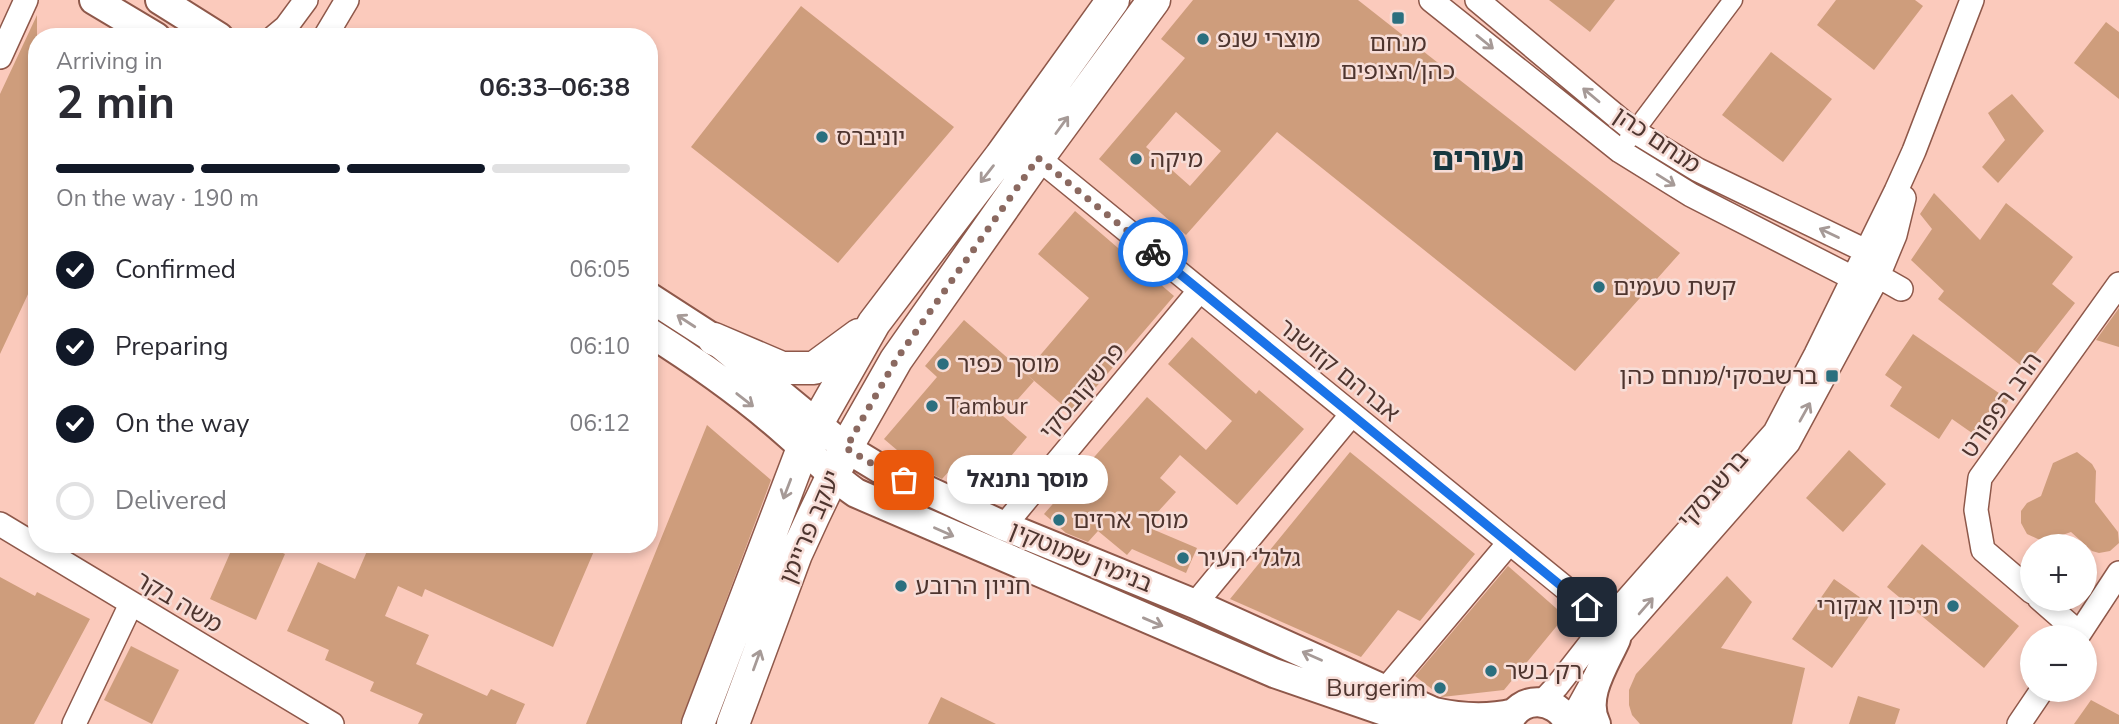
<!DOCTYPE html>
<meta charset="utf-8">
<style>
body{margin:0;font-family:"Nunito Sans","Noto Sans Hebrew",sans-serif;background:#f7f7f7;color:#2b2b33;height:100vh;display:flex;flex-direction:column;font-size:26px;white-space:nowrap}
*{box-sizing:border-box;margin:0}
p{font-size:23px;color:#7c7c81}
.icon{flex:none;width:38px;height:38px;fill:none;stroke:currentColor;stroke-width:2;stroke-linecap:round;stroke-linejoin:round}
.map{position:relative;flex:1;overflow:hidden}
.details{position:absolute;left:28px;top:28px;width:630px;height:525px;display:flex;flex-direction:column;background:#fff;border-radius:28px;box-shadow:0 4px 10px #0003}
.details>*{flex:none}
.controls{position:absolute;left:2020px;top:534px;display:grid;gap:14px}
.controls a{display:grid;place-items:center;width:77px;height:77px;border-radius:50%;background:#fff;box-shadow:0 4px 10px #0003;font-size:35px}
.pin{position:absolute;display:grid;place-items:center;width:60px;height:60px;color:#fff;margin:-30px;border-radius:14px;box-shadow:0 4px 10px #0006}
.courier{position:absolute;display:grid;place-items:center;width:70px;height:70px;margin:-35px;border:5px solid #1a73e8;border-radius:50%;background:#fff;color:#222;box-shadow:0 2px 9px #0007}
.bubble{position:absolute;height:49px;border-radius:24px;background:#fff;box-shadow:0 4px 10px #0003;font-size:23px;font-weight:700;line-height:49px;text-align:center}
.head em{font-style:normal;font-weight:700}
.head div{display:flex;flex-direction:column-reverse}
.head{display:flex;align-items:center;justify-content:space-between;height:119px;padding:0 28px}
h1{font-size:46px;font-weight:700;line-height:52px}
.bar{display:grid;grid-template-columns:repeat(4,1fr);gap:10px 7px;align-content:center;height:84px;padding:0 28px}
.bar i{height:9px;border-radius:5px;background:#e1e1e2}
.bar .active{background:#111827}
.bar p{grid-column:span 4}
ol{padding:0 28px;list-style:none}
li{display:flex;align-items:center;gap:21px;height:77px}
li p{margin-inline-start:auto}
li .icon{padding:7px;border-radius:50%;background:#111827;color:#fff;stroke-width:4}
li:last-child{color:#7c7c81}
li i{width:38px;height:38px;border:4px solid #e1e1e2;border-radius:50%}
.map>svg:first-child{display:block}
</style>
<div class="map">
<svg width="2119" height="724" viewBox="0 0 2119 724">
<rect width="100%" height="100%" fill="#fbcabc"/>
<path fill="#ce9d7c" fill-rule="evenodd" d="M1193,0H1358L1680,253L1575,371L1277,132L1186,235L1099,159L1185,58L1161,39ZM1176,112L1221,151L1190,186L1146,147Z
M1549,0H1615L1590,32Z
M1836,0H1915L1923,6L1874,70L1817,25Z
M801,6L954,127L838,263L691,147Z
M37,15V275L0,354V94Z
M2106,22L2119,32V99L2074,63Z
M1771,52L1832,99L1783,162L1722,115Z
M2012,94L2044,131L1998,183L1982,167L2005,140L1988,113Z
M1934,193L1980,240L2006,203L2073,257L2052,284L2075,303L2024,368L1938,299L1944,291L1911,260L1932,229L1920,214Z
M1075,211L1174,296L1073,414L1025,373L1089,298L1038,254Z
M2119,308V347L2096,340Z
M964,320L1034,381L1003,416L1027,437L979,494L951,469L942,479L917,467L884,439L937,377L925,366Z
M1913,334L2009,400L1982,440L1952,419L1939,439L1890,406L1902,387L1885,375Z
M1192,337L1256,394L1259,390L1304,429L1237,505L1180,455L1160,478L1176,492L1145,526L1197,548L1186,573L1132,549L1127,555L1098,531L1088,542L1066,533L1044,514L1147,397L1206,450L1232,421L1168,364Z
M707,425L771,480L680,724H586Z
M1849,450L1886,484L1843,532L1806,498Z
M1350,452L1475,554L1420,621L1398,610L1361,657L1230,599Z
M2077,452L2092,464L2096,471L2095,502L2118,532L2119,543L2110,551L2099,553L2092,551L2071,532L2048,540H2040L2027,534L2021,523V511L2027,503L2041,496L2053,463Z
M234,544H263L285,554L256,620L210,599Z
M370,544H597L553,647L425,589L422,597L398,586L385,616L429,635L416,664L487,696L491,689L525,704L516,724H418L423,714L370,691L374,682L325,660L329,650L287,631L318,562L355,579Z
M1922,544L2019,626L1984,668L1887,587Z
M1508,566L1565,616L1504,690L1442,697L1415,676Z
M1727,576L1752,602L1721,648L1805,668L1792,724H1640L1632,715L1629,705V690L1636,674Z
M0,577L35,596L37,592L90,619L34,724H0Z
M1834,579L1875,608L1832,668L1792,639Z
M131,646L179,670L152,724L104,700Z
M1858,696L1900,709L1895,724H1849Z
M941,697L996,724H928Z
M2091,700L2119,715V724H2074Z"/>
<g fill="none" stroke-linecap="round" stroke-linejoin="round">
<g stroke="#8e584a" stroke-width="21">
<path id="pedestrian" d="M1628,140L1733,0"/>
</g>
<g stroke="#8e584a" stroke-width="26">
<path id="minor" d="M1431,0L1620,151L1691,195L1853,278L1868,277
M1477,0L1634,131L1698,170L1866,251L1878,276L1901,289
M274,37L286,27L306,0
M325,37L347,0
M0,57L26,0
M1038,158L1607,622
M0,524L332,724
M1004,526L1200,290
M2032,592L1983,550L1976,510L1980,478L2119,284
M2039,598L2079,633
M1195,604L1352,414
M2077,637L2119,573
M1542,702L1557,686L1607,622L1775,432L1816,354L1896,191L1914,151L1972,0
M1378,703L1386,689L1509,543
M74,724L131,604
M1569,724L1616,639L1788,443L1878,276L1895,235L1904,198
M2019,724L2042,690"/>
</g>
<g stroke="#8e584a" stroke-width="32">
<path id="tertiary" d="M94,0L156,37
M160,0L219,37
M649,297L714,339L846,448L879,468L1004,526L1195,604L1434,712C1461,718 1486,720 1514,713
M649,332C697,362 745,396 788,434C811,454 831,476 856,493L1274,673L1422,724
M1508,724C1519,694 1556,696 1569,724
M1596,724C1582,697 1605,664 1616,639"/>
</g>
<g stroke="#8e584a" stroke-width="35">
<path id="secondary" d="M714,339L782,368H814L859,335
M698,724L803,448L874,323L1001,156L1113,0
M733,724L796,554L813,517L846,448L896,360L1038,158L1154,0"/>
</g>
<use href="#pedestrian" stroke="#fff" stroke-width="18"/>
<use href="#minor" stroke="#fff" stroke-width="23"/>
<use href="#tertiary" stroke="#fff" stroke-width="28"/>
<use href="#secondary" stroke="#fff" stroke-width="32"/>
</g>
<defs><path id="oneway-shaft" d="M-6 0H5M1.5-3L5.5 0L1.5 3" fill="none" stroke-width="1.6" stroke-linecap="round" stroke-linejoin="round" transform="scale(1.75)"/></defs>
<g stroke="#a69a97">
<use href="#oneway-shaft" transform="translate(1485 42) rotate(39)"/>
<use href="#oneway-shaft" transform="translate(1591 95) rotate(-140)"/>
<use href="#oneway-shaft" transform="translate(1062 125) rotate(-54)"/>
<use href="#oneway-shaft" transform="translate(987 174) rotate(128)"/>
<use href="#oneway-shaft" transform="translate(1666 180) rotate(32)"/>
<use href="#oneway-shaft" transform="translate(1829 233) rotate(-154)"/>
<use href="#oneway-shaft" transform="translate(686 321) rotate(-147)"/>
<use href="#oneway-shaft" transform="translate(745 400) rotate(38)"/>
<use href="#oneway-shaft" transform="translate(1805 412) rotate(-61)"/>
<use href="#oneway-shaft" transform="translate(787 489) rotate(111)"/>
<use href="#oneway-shaft" transform="translate(944 532) rotate(24)"/>
<use href="#oneway-shaft" transform="translate(1646 606) rotate(-49)"/>
<use href="#oneway-shaft" transform="translate(1153 622) rotate(23)"/>
<use href="#oneway-shaft" transform="translate(1312 656) rotate(-156)"/>
<use href="#oneway-shaft" transform="translate(757 660) rotate(-70)"/>
</g>
<g fill="none" stroke-linecap="round" stroke-linejoin="round">
<path stroke="#8b6960" stroke-width="7" stroke-dasharray="0 12.6" d="M904,480L879,468L846,448L896,360L1038,158L1153,252"/>
<path stroke="#1a73e8" stroke-width="9" d="M1153,252L1587,607"/>
</g>
<g fill="#2b6f7f" stroke="#f7ddd7" stroke-width="2.5">
<rect x="1391" y="11" width="14" height="14" rx="3.5"/>
<circle cx="1203" cy="39" r="7"/>
<circle cx="822" cy="137" r="7"/>
<circle cx="1136" cy="159" r="7"/>
<circle cx="1599" cy="287" r="7"/>
<circle cx="943" cy="364" r="7"/>
<rect x="1825" y="369" width="14" height="14" rx="3.5"/>
<circle cx="932" cy="406" r="7"/>
<circle cx="1059" cy="520" r="7"/>
<circle cx="1183" cy="558" r="7"/>
<circle cx="901" cy="586" r="7"/>
<circle cx="1953" cy="606" r="7"/>
<circle cx="1491" cy="671" r="7"/>
<circle cx="1440" cy="688" r="7"/>
</g>
<g text-anchor="middle" dominant-baseline="central" stroke-width="5" stroke-linejoin="round" paint-order="stroke">
<g font-size="24" fill="#4e352f" stroke="#f7ddd7" text-anchor="start">
<text x="1217" y="39">מוצרי שנפ</text>
<text x="1398" y="43" text-anchor="middle">מנחם<tspan x="1398" dy="28">כהן/הצופים</tspan></text>
<text x="836" y="137">יוניברס</text>
<text x="1150" y="159">מיקה</text>
<text x="1613" y="287">קשת טעמים</text>
<text x="957" y="364">מוסך כפיר</text>
<text x="1818" y="376" text-anchor="end">ברשבסקי/מנחם כהן</text>
<text x="946" y="406">Tambur</text>
<text x="1073" y="520">מוסך ארזים</text>
<text x="1197" y="558">גלגלי העיר</text>
<text x="915" y="586">חניון הרובע</text>
<text x="1939" y="606" text-anchor="end">תיכון אנקורי</text>
<text x="1505" y="671">רק בשר</text>
<text x="1426" y="688" text-anchor="end">Burgerim</text>
</g>
<g font-size="24" fill="#4e352f" stroke="#f7ddd7">
<text transform="translate(1657 140) rotate(34)">מנחם כהן</text>
<text transform="translate(1339 370) rotate(39)">אברהם קזושנר</text>
<text transform="translate(1082 391) rotate(-50)">פרשקובסקי</text>
<text transform="translate(2001 405) rotate(-55)">הרב רפפורט</text>
<text transform="translate(1713 489) rotate(-49)">ברשבסקי</text>
<text transform="translate(810 527) rotate(-67)">יעקב פריימן</text>
<text transform="translate(1081 557) rotate(22)">בנימין שמוטקין</text>
<text transform="translate(179 602) rotate(31)">משה בקר</text>
</g>
<g font-size="32" font-weight="bold" fill="#17373f" stroke="#f7ddd7">
<text x="1478" y="159">נעורים</text>
</g>
</g>
</svg>
<div class="controls">
<a>+</a>
<a>−</a>
</div>
<div class="pin" style="left:904px;top:480px;background:#ea580c"><svg class="icon" aria-label="bag" viewBox="0 0 24 24"><path d="M5 8h14l-1 12H6zM9 8a3 3 0 0 1 6 0"/></svg></div>
<div class="pin" style="left:1587px;top:607px;background:#1f2937"><svg class="icon" aria-label="home" viewBox="0 0 24 24"><path d="M3 11l9-7 9 7M6 9v11h12V9"/></svg></div>
<div class="courier" style="left:1153px;top:252px"><svg class="icon" aria-label="bike" viewBox="0 0 24 24"><circle cx="6" cy="16" r="4"/><circle cx="18" cy="16" r="4"/><path d="M6 16l4-8h5l3 8M10 8l3 8H6M13 5h3"/></svg></div>
<div class="bubble" style="left:947px;top:455px;width:161px">מוסך נתנאל</div>
<section class="details">
<div class="head"><div><h1>2 min</h1><p>Arriving in</p></div><em>06:33–06:38</em></div>
<div class="bar"><i class="active"></i><i class="active"></i><i class="active"></i><i></i><p>On the way · 190 m</p></div>
<ol>
<li><svg class="icon" aria-label="check" viewBox="0 0 24 24"><path d="M5 12l5 5 9-10"/></svg>Confirmed<p>06:05</p></li>
<li><svg class="icon" aria-label="check" viewBox="0 0 24 24"><path d="M5 12l5 5 9-10"/></svg>Preparing<p>06:10</p></li>
<li><svg class="icon" aria-label="check" viewBox="0 0 24 24"><path d="M5 12l5 5 9-10"/></svg>On the way<p>06:12</p></li>
<li><i></i>Delivered</li>
</ol>
</section>
</div>
